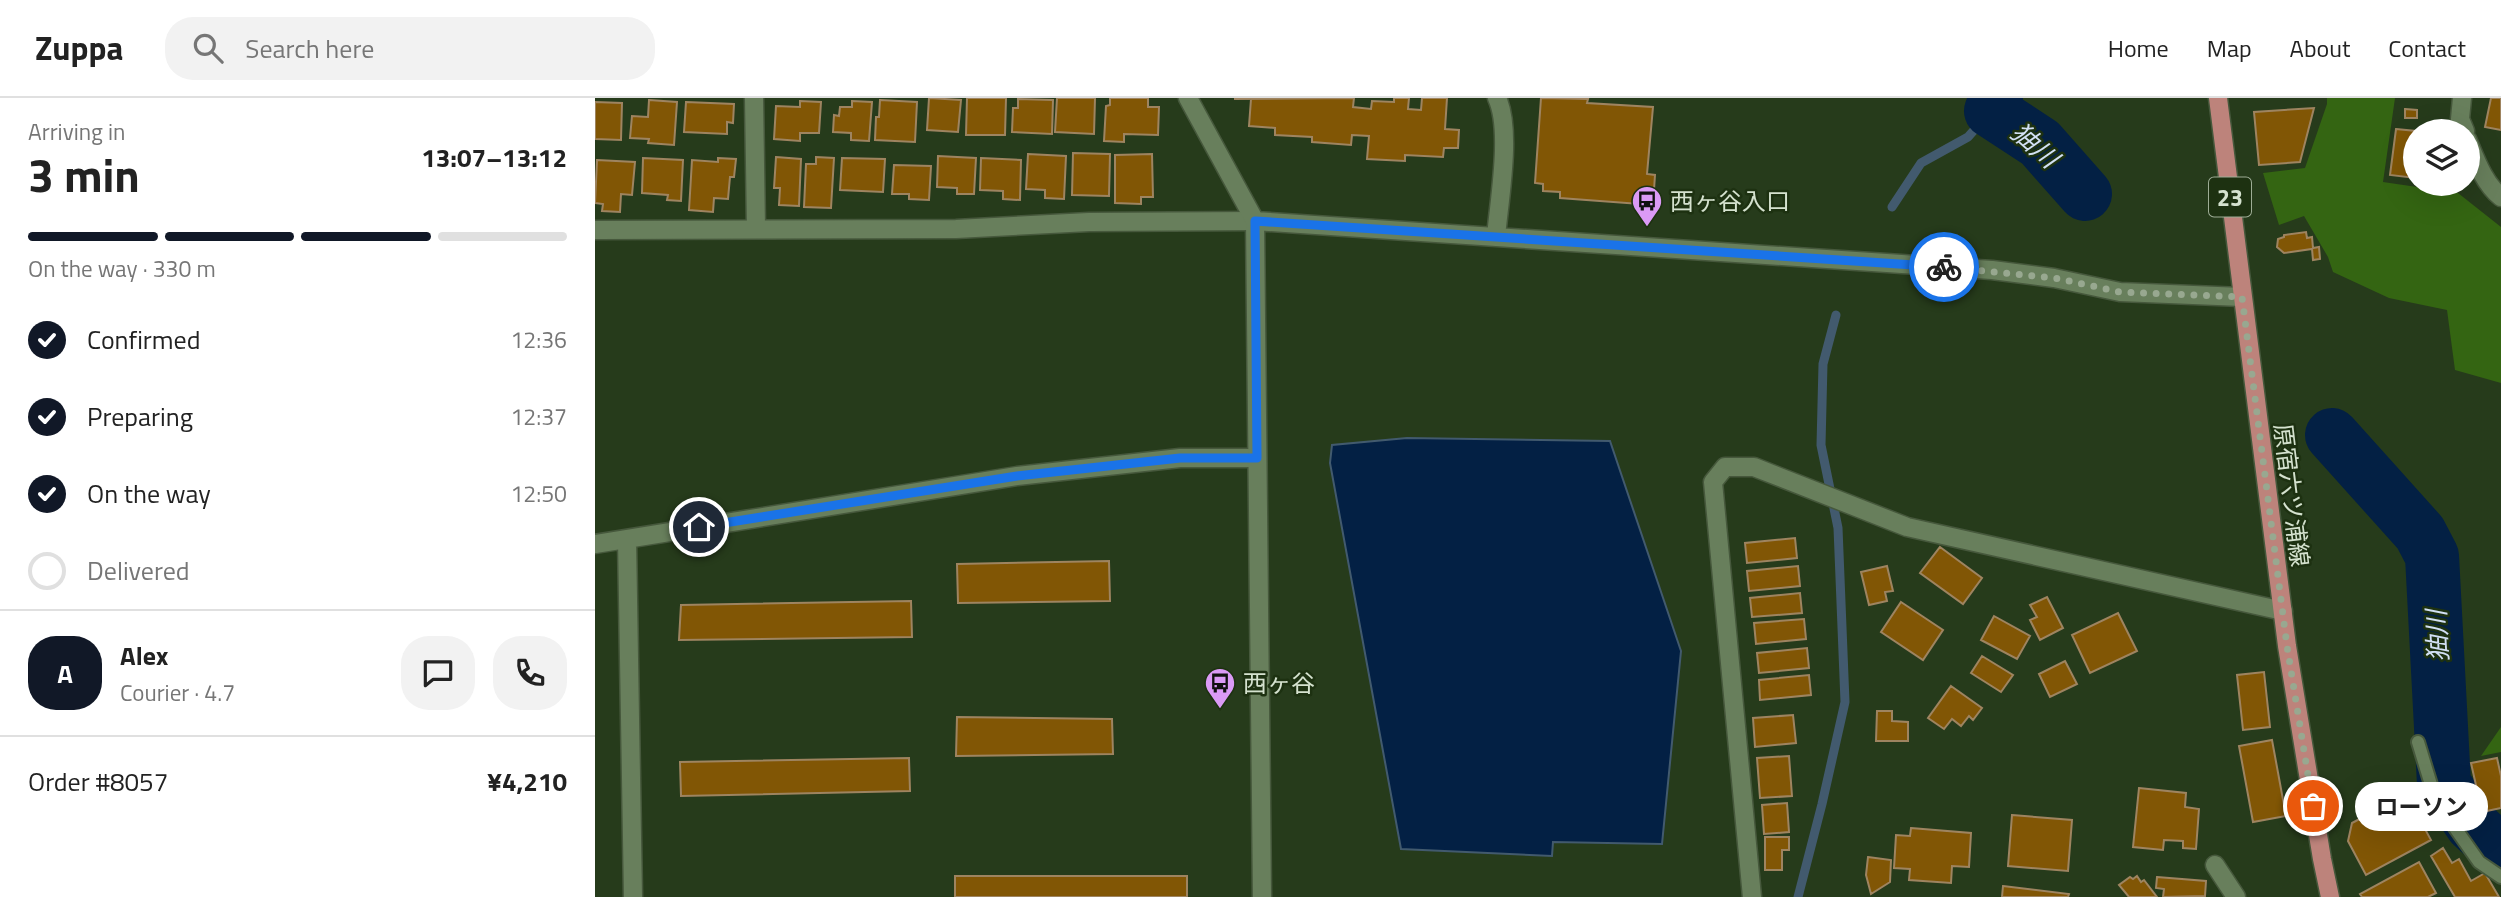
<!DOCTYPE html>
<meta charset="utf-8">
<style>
body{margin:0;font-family:"Titillium Web","Noto Sans JP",sans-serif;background:#f2f2f2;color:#222;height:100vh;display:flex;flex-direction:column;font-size:26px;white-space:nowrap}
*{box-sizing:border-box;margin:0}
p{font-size:23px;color:#767676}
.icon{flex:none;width:38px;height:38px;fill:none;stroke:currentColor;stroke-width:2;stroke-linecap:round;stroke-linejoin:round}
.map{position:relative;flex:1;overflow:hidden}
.details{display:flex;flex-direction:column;background:#fff;width:595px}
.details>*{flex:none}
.controls{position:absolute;left:1808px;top:21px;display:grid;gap:14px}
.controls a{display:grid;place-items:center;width:77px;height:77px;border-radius:50%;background:#fff;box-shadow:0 7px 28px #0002;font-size:35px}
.pin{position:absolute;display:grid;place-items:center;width:60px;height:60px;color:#fff;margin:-30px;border:4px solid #fff;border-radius:50%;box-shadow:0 2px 7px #0007}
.courier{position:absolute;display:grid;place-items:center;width:70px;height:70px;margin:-35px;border:5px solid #1a73e8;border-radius:50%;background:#fff;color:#222;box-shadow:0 2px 9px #0007}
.bubble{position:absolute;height:49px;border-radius:24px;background:#fff;box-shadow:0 7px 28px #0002;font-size:23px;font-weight:700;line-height:49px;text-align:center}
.overview em{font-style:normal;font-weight:700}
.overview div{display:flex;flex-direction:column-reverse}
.overview{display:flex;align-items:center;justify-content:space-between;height:119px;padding:0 28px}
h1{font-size:46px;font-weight:700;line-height:52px}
.bar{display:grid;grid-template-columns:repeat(4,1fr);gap:10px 7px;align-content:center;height:84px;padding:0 28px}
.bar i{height:9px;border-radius:5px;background:#e0e0e0}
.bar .selected{background:#111827}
.bar p{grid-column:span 4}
.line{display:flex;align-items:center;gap:18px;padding:0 28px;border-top:2px solid #e0e0e0}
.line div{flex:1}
.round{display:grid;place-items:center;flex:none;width:74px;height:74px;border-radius:28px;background:#f2f2f2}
ol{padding:0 28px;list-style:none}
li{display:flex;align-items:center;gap:21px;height:77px}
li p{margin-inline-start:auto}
li .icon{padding:7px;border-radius:50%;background:#111827;color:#fff;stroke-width:4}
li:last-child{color:#767676}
li i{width:38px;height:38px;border:4px solid #e0e0e0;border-radius:50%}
header{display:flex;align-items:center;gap:42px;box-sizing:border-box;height:98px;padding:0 35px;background:#fff;border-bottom:2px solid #e0e0e0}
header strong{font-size:33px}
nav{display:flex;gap:38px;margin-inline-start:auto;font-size:24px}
.search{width:490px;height:63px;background:#f2f2f2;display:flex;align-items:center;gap:18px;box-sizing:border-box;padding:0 24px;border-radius:28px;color:#767676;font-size:26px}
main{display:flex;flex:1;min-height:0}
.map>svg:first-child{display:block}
</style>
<header>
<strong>Zuppa</strong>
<div class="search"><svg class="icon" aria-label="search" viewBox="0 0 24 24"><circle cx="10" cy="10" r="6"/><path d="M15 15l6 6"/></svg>Search here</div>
<nav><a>Home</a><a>Map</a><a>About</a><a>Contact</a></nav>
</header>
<main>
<section class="details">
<div class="overview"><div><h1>3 min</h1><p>Arriving in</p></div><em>13:07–13:12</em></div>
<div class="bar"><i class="selected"></i><i class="selected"></i><i class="selected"></i><i></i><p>On the way · 330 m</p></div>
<ol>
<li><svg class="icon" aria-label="check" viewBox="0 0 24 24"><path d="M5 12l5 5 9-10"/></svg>Confirmed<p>12:36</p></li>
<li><svg class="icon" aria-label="check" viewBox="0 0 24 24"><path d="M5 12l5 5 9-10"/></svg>Preparing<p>12:37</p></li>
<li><svg class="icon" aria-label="check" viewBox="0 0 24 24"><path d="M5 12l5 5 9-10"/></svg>On the way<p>12:50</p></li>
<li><i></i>Delivered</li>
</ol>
<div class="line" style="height:126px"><b class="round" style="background:#111827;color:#fff">A</b><div><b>Alex</b><p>Courier · 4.7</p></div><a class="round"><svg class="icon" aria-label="chat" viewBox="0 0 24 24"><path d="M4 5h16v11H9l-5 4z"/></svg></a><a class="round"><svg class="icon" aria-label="phone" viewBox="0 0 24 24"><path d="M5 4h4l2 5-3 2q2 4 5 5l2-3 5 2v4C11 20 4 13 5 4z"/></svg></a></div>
<div class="line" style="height:91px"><div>Order #8057</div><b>¥4,210</b></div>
</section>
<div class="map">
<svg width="1906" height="799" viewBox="0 0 1906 799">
<rect width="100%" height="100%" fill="#263b1b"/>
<path fill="#346512" d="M1732,0H1800L1788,84L1863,95L1906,129V285L1860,272L1852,212L1794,200L1738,174L1733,159L1709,118L1684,127L1668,75L1710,70L1732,6Z
M1906,629V654L1886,658Z"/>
<path fill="#032044" stroke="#425a6e" stroke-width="2" d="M812,340L1015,343L1086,553L1067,746L958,744L957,758L806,751L735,365L737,347Z"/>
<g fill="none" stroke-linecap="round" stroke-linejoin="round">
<path stroke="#425a6e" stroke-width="9" d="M1297,109L1326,65L1373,39L1396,13
M1203,799L1227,706L1250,604L1243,430L1226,347L1228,266L1241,217"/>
<path stroke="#032044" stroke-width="54" d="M1401,0L1396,13L1445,45L1490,96
M1737,337L1825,435L1837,458L1849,686L1877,727L1906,754"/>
</g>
<path fill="#815605" stroke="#9e8460" stroke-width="2" d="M334,0L366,2L363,34L332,32Z
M372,0H411L410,37H371Z
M462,0H500L499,36L460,34Z
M515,0H553V9H564L563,37L529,36V44L509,43L511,8L515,7Z
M759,0L758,9L776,11L777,3L799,4V0H814L813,11L826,12L827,0H852L850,31L864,32L863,50H849L848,59L810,57V63L772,61L774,38L757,37L756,47L717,44V39L680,37V30L654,28L656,1H639Z
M946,0L993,1L992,5L1058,9L1052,76L1060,77L1058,107L965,100V94L948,93V86L940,85Z
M1896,0H1906V32L1890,29Z
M423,1L458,2L457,36L417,34L418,10H423Z
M54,2L82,4L79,47L53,45L54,41L35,40L37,18L53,19Z
M285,2L322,4L320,44L280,42L281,19H284Z
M205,3L226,4L224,35H205V43L179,41L181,8L205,9Z
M257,3L277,4L274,43L256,42V35L238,34L239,17L244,18L245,9H257Z
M0,4L27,5L26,42L0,41Z
M91,4L139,6L138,25L132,24V36L89,34Z
M1719,10L1705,64L1664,67L1659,14Z
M1810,11L1822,12V20H1810Z
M1801,31L1821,33L1820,80L1795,77Z
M478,55L515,56L514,98L477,97Z
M433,56L471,58L469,101L450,100V92L431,91Z
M557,56L558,99H546V106L520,105V57Z
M343,58L381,60L379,96H362V90L342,89Z
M181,59L206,61L204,108L184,107L185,90H179Z
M221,59L239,60L236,110L209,109L211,66H221Z
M48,60L88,62L86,103L72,102L73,97L47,95Z
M123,60L141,61L139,79H135L133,101L119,100L118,114L94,112L97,62L123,64Z
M247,60L290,61L288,94L245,92Z
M386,60L426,62L425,102L408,101V93L385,92Z
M2,62L40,64L37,97L26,96L25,114L7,113L8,106L0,105Z
M299,67L336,68L334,102L314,101V96H297Z
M1711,134L1712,140L1717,139L1718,150L1724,149L1725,161L1718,162L1717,151L1689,155L1682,149L1683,141L1689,139V137Z
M1200,440L1202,460L1152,465L1150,445Z
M1345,449L1387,480L1368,506L1325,475Z
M514,463L515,503L363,505L362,466Z
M1203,468L1205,488L1154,493L1152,473Z
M1292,468L1298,493L1290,494L1292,503L1274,507L1266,474Z
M1205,495L1207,515L1157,519L1155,500Z
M1452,499L1468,530L1445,542L1435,522L1442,519L1435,507Z
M316,503L317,539L84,542L86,507Z
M1306,504L1348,532L1328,562L1286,534Z
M1523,515L1542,553L1495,575L1477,537Z
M1399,518L1435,538L1422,561L1386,542Z
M1209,521L1211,541L1161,546L1159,525Z
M1212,550L1214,570L1164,575L1162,555Z
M1387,558L1418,577L1406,594L1376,575Z
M1470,563L1482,586L1455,599L1444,576Z
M1669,574L1675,629L1648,632L1642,577Z
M1214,577L1216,597L1165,602L1164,582Z
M1356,588L1387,610L1378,622L1374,618L1366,628L1357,621L1349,631L1333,620Z
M1282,613H1297V623L1313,624V643H1281Z
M1198,617L1201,645L1160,649L1158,620Z
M362,619L517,621L518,656L361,658Z
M1677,642L1691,718L1658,724L1644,648Z
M1194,658L1197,698L1165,700L1162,660Z
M314,660L315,693L86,698L85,664Z
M1902,660L1906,678V710L1887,714L1876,665Z
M1544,690L1591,695L1590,709L1604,711L1601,751L1588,750V743L1569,742L1568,752L1538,749Z
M1811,696L1836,742L1771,777L1753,743L1757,725Z
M1192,705L1194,734L1169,736L1167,707Z
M1417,717L1477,722L1473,773L1413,768Z
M1316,730L1376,735L1374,769L1357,768L1356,785L1314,782L1315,771L1299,770L1301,737L1315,738Z
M1170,739H1194V752H1187V772H1170Z
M1848,750L1857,765L1864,761L1876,783L1890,775L1904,799H1860L1836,758Z
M1273,759L1296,762L1295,784L1276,796L1271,777Z
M1824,764L1841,795L1833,799H1767L1765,796Z
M360,778H592V799H360Z
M1542,778L1546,784L1549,782L1562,799H1534L1524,787L1535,779L1538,781Z
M1562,779L1611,783L1610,798L1568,799L1569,791L1561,790Z
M1408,788L1474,796L1473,799H1407Z"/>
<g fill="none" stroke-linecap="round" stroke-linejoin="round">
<g stroke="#46583c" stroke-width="16">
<path id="lane" d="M1823,644L1841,703L1884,764L1906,779"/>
</g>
<g stroke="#46583c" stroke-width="21">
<path id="street" d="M159,0L161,130
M1867,0L1865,21L1870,33
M1872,41C1880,60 1889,86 1906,99
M0,132L361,131L494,124L660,123
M32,441L38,799
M0,446L422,378L585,360H662
M1620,767L1641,799
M1157,799L1118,384L1130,369H1159L1312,429L1688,513"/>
</g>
<g stroke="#46583c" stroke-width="21">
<path id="secondary" d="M593,0L660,123L667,799
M660,123L1397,172L1459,180L1525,194L1647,199
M901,139C904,103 917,32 902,0"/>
</g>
<g stroke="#46583c" stroke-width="21">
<path id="primary" d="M1623,0L1692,548L1727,761L1735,799"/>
</g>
<use href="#lane" stroke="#687f5c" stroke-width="12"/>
<use href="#street" stroke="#687f5c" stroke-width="18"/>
<use href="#secondary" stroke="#687f5c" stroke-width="18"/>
<use href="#primary" stroke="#bd837b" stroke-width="18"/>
</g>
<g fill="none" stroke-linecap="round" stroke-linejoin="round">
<path stroke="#98a890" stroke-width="7" stroke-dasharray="0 12.6" d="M1349,169L1460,180L1525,194L1647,199L1692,548L1718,708"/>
<path stroke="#1a73e8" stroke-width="9" d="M104,429L422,378L585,360H662L660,123L1349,169"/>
</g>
<defs>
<g id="bus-pin" transform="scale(1.575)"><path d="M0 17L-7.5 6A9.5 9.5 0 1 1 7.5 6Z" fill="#db9af6" stroke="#1d3111"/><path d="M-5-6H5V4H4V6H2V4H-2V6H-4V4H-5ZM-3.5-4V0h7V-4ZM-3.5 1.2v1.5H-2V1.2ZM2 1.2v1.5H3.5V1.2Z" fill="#111"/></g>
</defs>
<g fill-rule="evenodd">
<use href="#bus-pin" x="1052" y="103"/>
<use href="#bus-pin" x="625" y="585"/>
</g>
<g text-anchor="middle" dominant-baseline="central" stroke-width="5" stroke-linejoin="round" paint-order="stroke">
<rect fill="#1d3111" stroke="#9ead96" stroke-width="2" x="1614" y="79.5" width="42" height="39" rx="5"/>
<g font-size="23" font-weight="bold" fill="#d5e2cf">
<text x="1635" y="99">23</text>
</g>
<g font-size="24" fill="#d5e2cf" stroke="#1d3111" text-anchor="start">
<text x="1075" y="103">西ヶ谷入口</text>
<text x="648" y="585">西ヶ谷</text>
</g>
<g font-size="24" fill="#d5e2cf" stroke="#1d3111">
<text transform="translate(1697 397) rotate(83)">原宿六ツ浦線</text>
</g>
<g font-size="26" font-style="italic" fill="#d2e0f4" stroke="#1d3111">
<text transform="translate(1440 47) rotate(41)">㹨川</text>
<text transform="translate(1842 538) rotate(-93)">㹨川</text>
</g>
</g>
</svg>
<div class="controls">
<a><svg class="icon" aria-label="layers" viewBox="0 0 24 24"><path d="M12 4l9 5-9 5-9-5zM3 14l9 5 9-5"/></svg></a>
</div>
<div class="pin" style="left:1718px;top:708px;background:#ea580c"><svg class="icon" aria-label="bag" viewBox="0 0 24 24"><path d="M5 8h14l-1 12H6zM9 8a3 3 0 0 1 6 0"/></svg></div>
<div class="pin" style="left:104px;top:429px;background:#1f2937"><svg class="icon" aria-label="home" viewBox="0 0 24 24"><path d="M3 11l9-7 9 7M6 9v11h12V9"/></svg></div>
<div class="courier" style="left:1349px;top:169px"><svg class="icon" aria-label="bike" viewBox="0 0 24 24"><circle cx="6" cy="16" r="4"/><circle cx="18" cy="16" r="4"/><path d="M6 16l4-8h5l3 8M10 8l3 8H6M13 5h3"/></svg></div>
<div class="bubble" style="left:1760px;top:684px;width:133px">ローソン</div>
</div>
</main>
